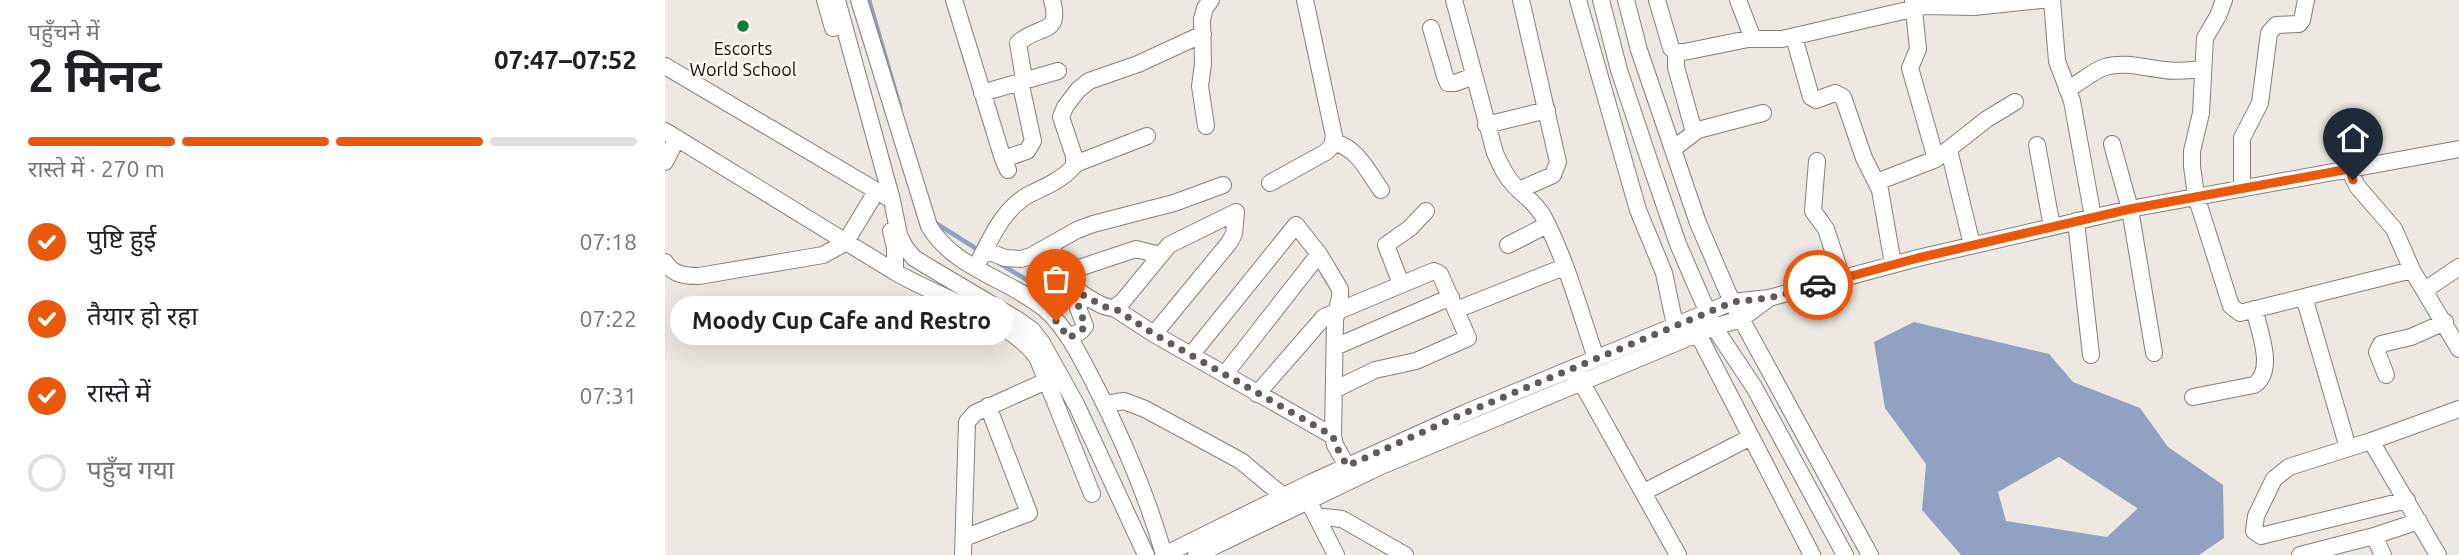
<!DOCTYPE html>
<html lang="hi">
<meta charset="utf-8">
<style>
body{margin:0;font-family:Ubuntu,"Noto Sans Devanagari",sans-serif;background:#f2f2f2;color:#202124;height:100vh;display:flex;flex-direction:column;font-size:26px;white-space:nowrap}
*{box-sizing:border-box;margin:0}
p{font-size:23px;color:#757577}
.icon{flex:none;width:38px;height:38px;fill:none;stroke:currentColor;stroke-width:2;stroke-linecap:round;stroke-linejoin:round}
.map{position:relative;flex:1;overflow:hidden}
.sheet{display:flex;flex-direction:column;background:#fff;width:665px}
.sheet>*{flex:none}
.pin{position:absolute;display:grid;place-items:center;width:60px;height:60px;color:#fff;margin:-72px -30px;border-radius:50% 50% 50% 0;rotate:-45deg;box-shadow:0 0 7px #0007}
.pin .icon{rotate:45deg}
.courier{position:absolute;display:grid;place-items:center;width:70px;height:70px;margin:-35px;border:5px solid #ea580c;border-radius:50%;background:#fff;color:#222;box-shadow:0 2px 9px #0007}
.bubble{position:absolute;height:49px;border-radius:24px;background:#fff;box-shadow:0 7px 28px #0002;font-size:23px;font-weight:700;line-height:49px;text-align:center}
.headline em{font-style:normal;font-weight:700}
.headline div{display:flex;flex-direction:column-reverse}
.headline{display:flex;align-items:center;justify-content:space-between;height:119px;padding:0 28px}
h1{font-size:46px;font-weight:700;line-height:52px}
.bar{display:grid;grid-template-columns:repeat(4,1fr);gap:10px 7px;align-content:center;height:84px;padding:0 28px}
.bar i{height:9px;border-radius:5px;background:#e0e0e0}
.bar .on{background:#ea580c}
.bar p{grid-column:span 4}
ol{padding:0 28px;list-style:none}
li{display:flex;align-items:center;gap:21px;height:77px}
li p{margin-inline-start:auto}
li .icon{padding:7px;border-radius:50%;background:#ea580c;color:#fff;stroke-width:4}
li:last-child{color:#757577}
li i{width:38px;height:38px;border:4px solid #e0e0e0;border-radius:50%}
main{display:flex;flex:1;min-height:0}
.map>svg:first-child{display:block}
</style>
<main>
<section class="sheet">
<div class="headline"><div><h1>2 मिनट</h1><p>पहुँचने में</p></div><em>07:47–07:52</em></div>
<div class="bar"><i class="on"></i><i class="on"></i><i class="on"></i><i></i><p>रास्ते में · 270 m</p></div>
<ol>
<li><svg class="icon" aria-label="check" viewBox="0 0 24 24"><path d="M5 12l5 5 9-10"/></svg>पुष्टि हुई<p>07:18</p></li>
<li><svg class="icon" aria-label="check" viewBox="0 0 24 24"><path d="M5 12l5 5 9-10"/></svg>तैयार हो रहा<p>07:22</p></li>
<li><svg class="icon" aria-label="check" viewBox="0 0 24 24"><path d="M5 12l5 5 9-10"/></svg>रास्ते में<p>07:31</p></li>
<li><i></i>पहुँच गया</li>
</ol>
</section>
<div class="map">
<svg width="1794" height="555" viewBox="0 0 1794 555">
<rect width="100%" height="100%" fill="#eee8e2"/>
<path fill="#90a1c1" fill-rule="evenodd" d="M1249,322L1384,354L1408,382L1475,408L1503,447L1558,485L1559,538L1534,555H1296L1257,510L1261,464L1220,408L1209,342ZM1394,457L1472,508V509L1442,537L1341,521L1333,492Z"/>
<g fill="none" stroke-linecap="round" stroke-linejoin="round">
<path stroke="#90a1c1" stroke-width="4.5" d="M204,0L235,107
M269,222L315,251
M334,263L380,291"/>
<g stroke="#847f79" stroke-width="18">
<path id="minor" d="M160,0L168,28
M172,0L227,200L234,235L240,247L249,258L267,269L353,320L367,330L377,343L412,406L481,555
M194,0L264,226C289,269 345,279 381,310C402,329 415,356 428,381C457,437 482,495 499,555
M289,0L338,159L343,170
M789,0L830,153C835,164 840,176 849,185C859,196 870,202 878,216C901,259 915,312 931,358
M913,0L973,210L999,273L1010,325
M936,0L954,70L984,160L1013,244L1049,327L1089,387L1180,555
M961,0L974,50L1033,223L1067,302L1205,555
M992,0L1006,48L1011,52H1019L1083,39H1117L1260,6L1309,7L1376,0
M1073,0L1088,39
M1248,0L1253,49L1245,68L1271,159
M1387,0L1392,61L1407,101L1428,217
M1559,0L1553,16L1540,38L1536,113L1527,151V166L1531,196L1566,306L1575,313L1747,270
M766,28L780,76L783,83H790L809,76
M1129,37L1146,97L1151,100L1170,93L1178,97L1199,158L1215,190L1228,264
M1011,52V67L1029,132
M0,66L227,200
M359,79L353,43C374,24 397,36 387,0
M1402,89C1416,83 1427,71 1440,67C1459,61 1480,68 1500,70C1512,72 1525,70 1538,69
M317,93L393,71
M821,125L882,110
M541,126L535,86L538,64L537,19L540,8L546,0
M0,131L230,272C273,297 342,318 372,357L427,494
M669,142C693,149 702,170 716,190
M1447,144L1465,209L1489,353
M1372,145L1387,227
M1008,149L1033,130L1098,113
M1284,150L1307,245
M338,159L362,151L368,141L355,81
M1152,161L1148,211L1161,229L1177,278
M0,162L12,138
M410,164L482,136
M1684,169L1692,186L1729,229L1747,270L1794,349
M1212,182L1271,159L1322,119L1350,102
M605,183L661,152L667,146L669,136L640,0
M1577,188V138L1595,103L1604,33L1611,25L1634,24L1637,20L1641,0
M854,190L888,175L893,162L856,0
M1411,221L1426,355
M226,231L230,248V272
M843,245L882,225
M386,246C400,275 400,285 429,301C436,305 441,308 449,308L458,301L504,245L571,212
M320,250L340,258L356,259L366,256L412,230L428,224L509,203L558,185
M0,262C8,275 20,276 34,276L158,255L180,243L211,192
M311,267C325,240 338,207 367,193C382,186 398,179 409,166V156L396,117L400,107L413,90L424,81L473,64L538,34
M399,273L471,249L495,255
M736,284L721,245L745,228L761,211
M1760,290L1794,267
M1639,297L1683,448
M449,308L489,334L668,436
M791,310L899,267
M489,334L564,243L569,234L571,212
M1033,334L1147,555
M404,338L416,331L420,326L413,308L418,295
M670,347L786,297
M526,355L631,225L654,254L675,289V297L670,320L668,436L670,445L682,466
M560,374L654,254
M1721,375L1712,352L1716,344L1746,337L1780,322
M913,376L1013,555
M592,394L659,317L764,273L769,271L775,274L803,338L751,361L710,370L669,390
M1528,397L1589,385C1611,371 1594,330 1589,309
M440,404L459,401L480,409L576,461L618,496
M1706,441L1773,555
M979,492L1086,437
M1742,500L1596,536L1589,531L1591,516L1609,479L1624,467L1706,441L1794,409
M647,508L671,555
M651,516L677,519L740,555
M1709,536L1718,555
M299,538L364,513L323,406
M298,555L302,422L310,413L390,377
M499,555L645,483L800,413L1067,302L1104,298L1253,258L1465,209L1794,149
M531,555L716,466L1049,327L1076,319L1103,299
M1635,555L1709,536L1754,521"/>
</g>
<use href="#minor" stroke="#fff" stroke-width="16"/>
</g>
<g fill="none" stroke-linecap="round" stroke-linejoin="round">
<path stroke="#5f5c58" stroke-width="7" stroke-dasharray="0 12.6" d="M391,321L404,338L419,328L420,323L413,308L418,295L440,307L449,308L489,334L668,436L670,444L682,466L800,413L1068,302L1104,298L1153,285"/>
<path stroke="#ea580c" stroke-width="9" d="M1153,285L1253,258L1465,209L1684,169L1688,180"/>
</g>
<circle fill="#097d33" stroke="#fcf6ef" stroke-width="2.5" cx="78" cy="26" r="7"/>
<g text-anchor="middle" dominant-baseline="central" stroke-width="5" stroke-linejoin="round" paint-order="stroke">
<g font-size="18" fill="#12100e" stroke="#fcf6ef">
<text x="78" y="48">Escorts<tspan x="78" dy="21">World School</tspan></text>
</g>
</g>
</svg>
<div class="pin" style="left:391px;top:321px;background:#ea580c"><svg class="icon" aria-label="bag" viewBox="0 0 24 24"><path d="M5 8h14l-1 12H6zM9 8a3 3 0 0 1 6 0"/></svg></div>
<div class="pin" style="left:1688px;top:180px;background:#1f2937"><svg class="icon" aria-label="home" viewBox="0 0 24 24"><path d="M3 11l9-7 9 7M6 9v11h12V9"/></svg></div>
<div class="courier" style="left:1153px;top:285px"><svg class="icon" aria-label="car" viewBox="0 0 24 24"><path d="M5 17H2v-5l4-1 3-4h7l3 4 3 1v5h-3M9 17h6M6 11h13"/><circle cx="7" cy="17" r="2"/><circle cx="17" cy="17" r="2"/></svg></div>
<div class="bubble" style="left:5px;top:296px;width:343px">Moody Cup Cafe and Restro</div>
</div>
</main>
